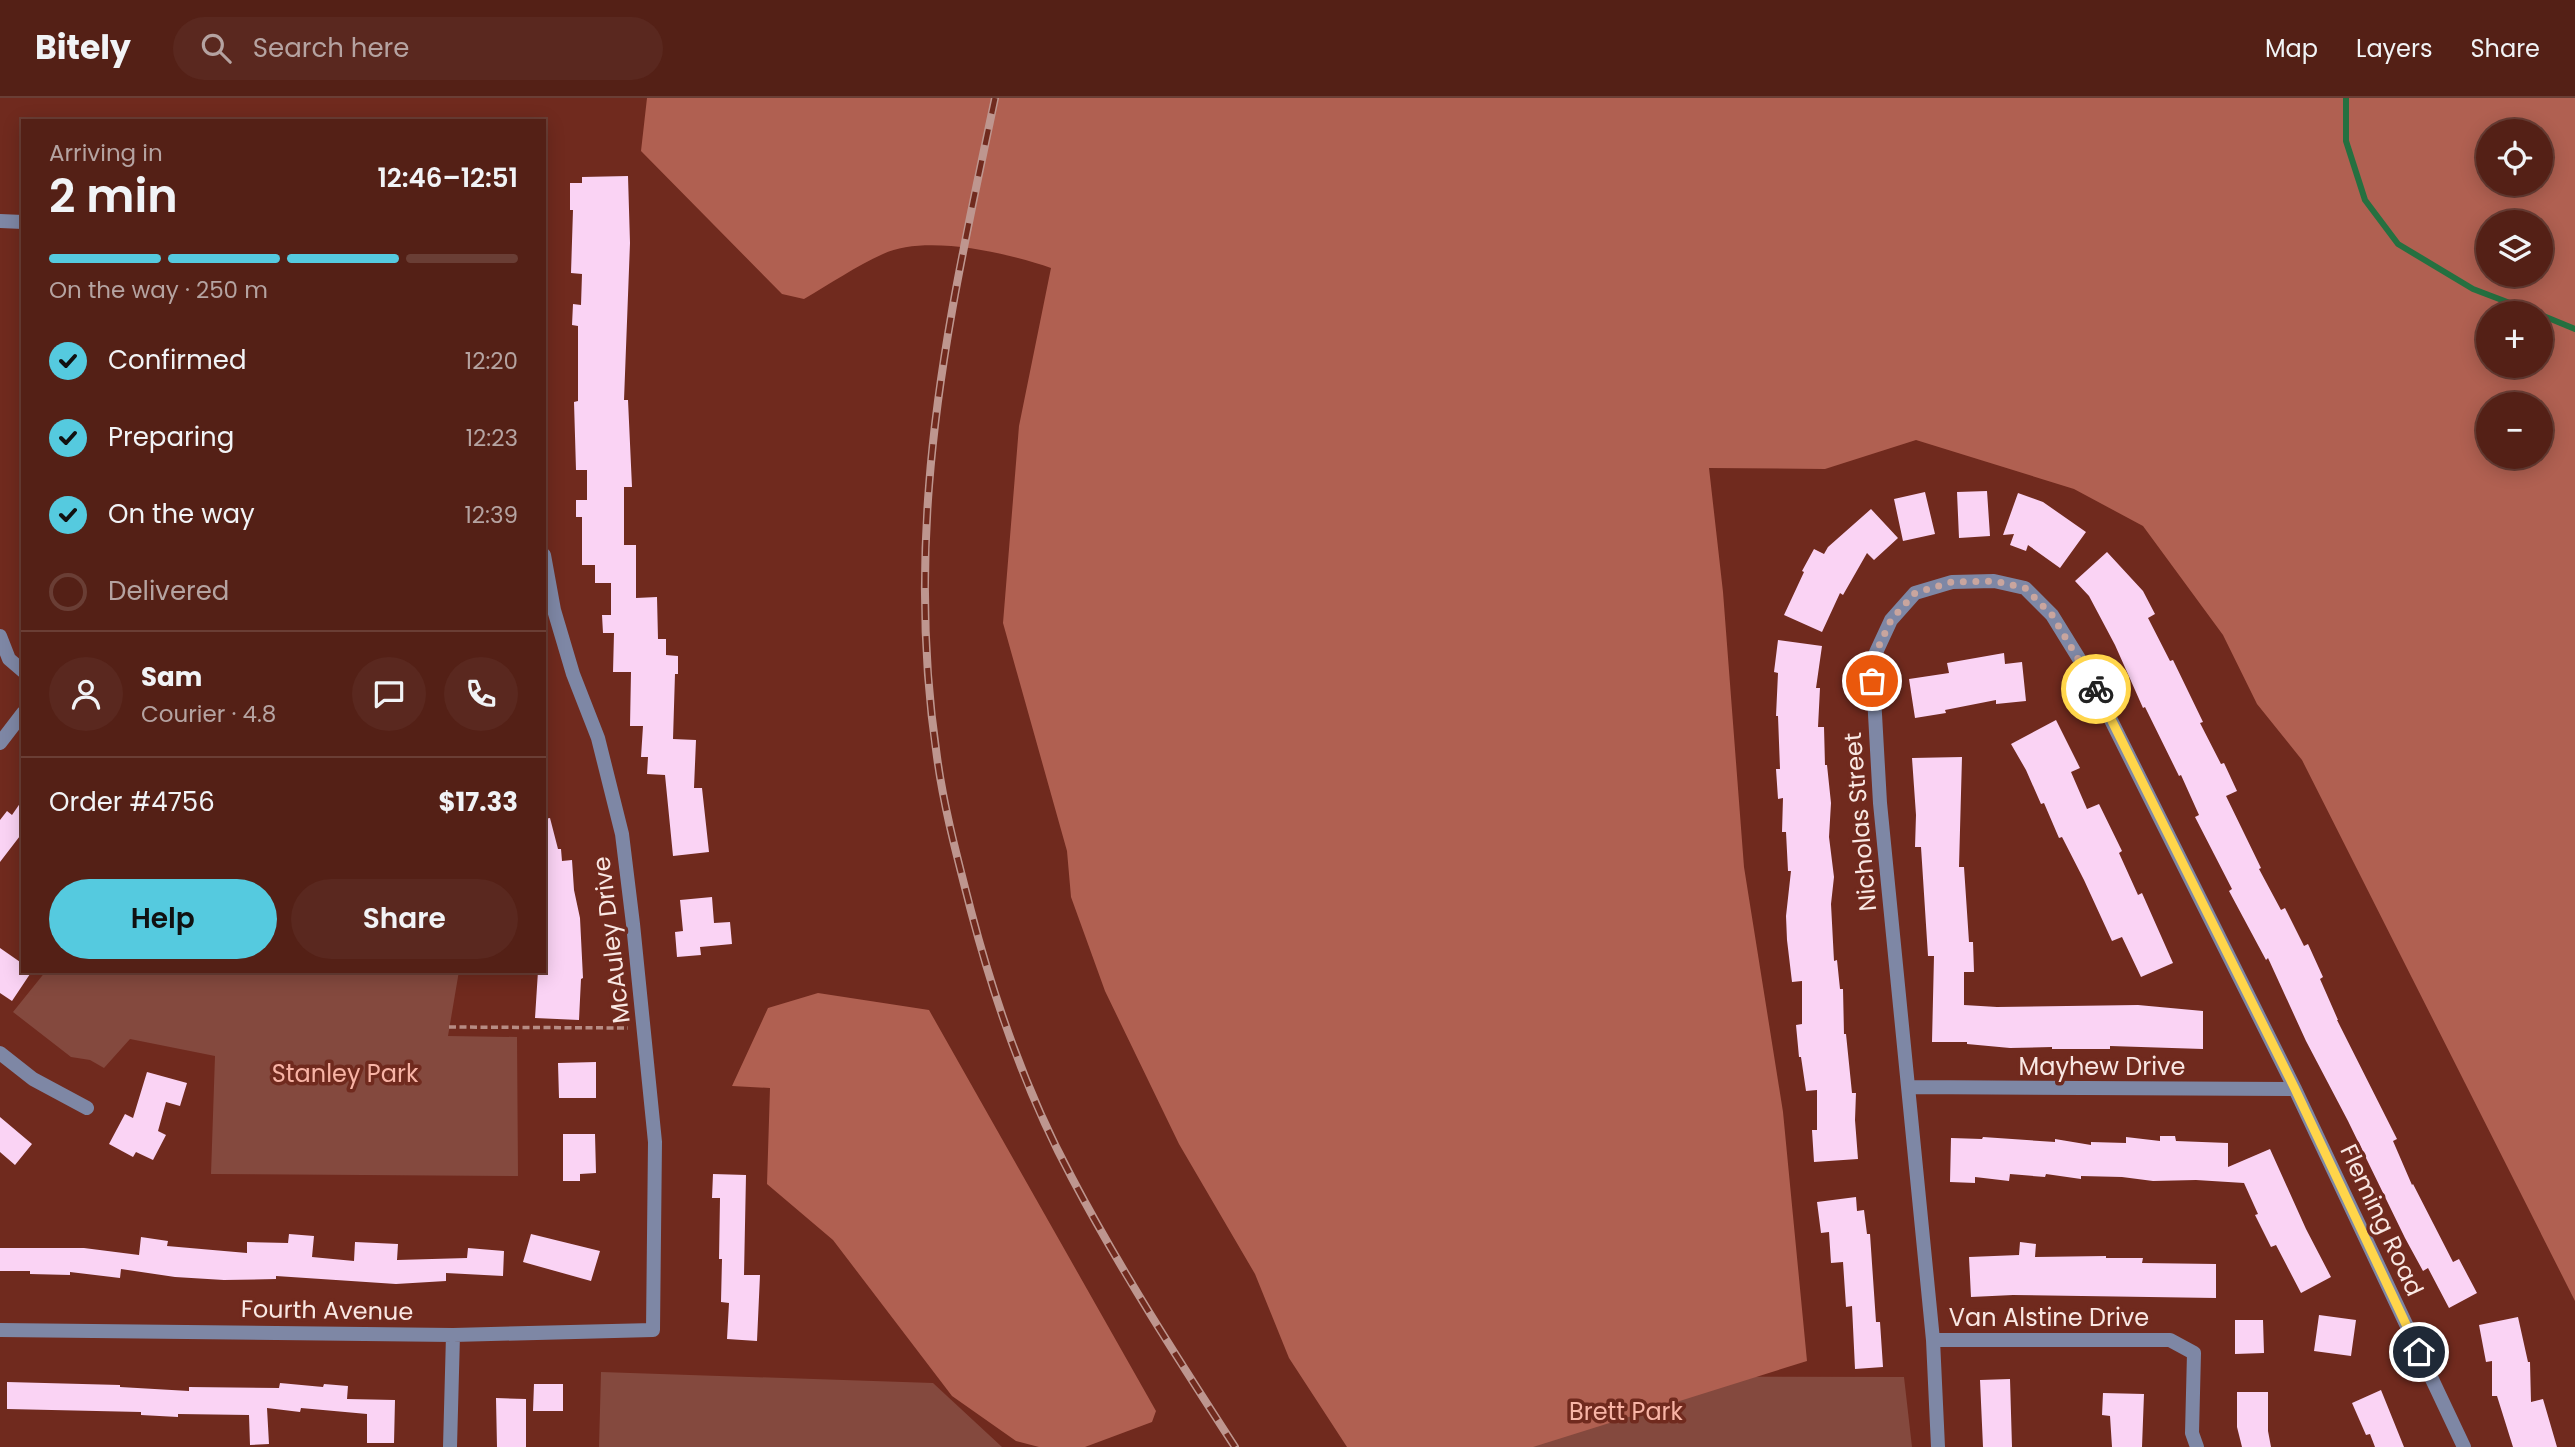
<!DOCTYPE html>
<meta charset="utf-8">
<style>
body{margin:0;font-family:Poppins,sans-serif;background:#5a281f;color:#f1f3f6;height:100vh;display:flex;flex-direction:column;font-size:26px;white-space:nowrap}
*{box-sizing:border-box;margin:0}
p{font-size:23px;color:#b5a3a1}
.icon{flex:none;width:38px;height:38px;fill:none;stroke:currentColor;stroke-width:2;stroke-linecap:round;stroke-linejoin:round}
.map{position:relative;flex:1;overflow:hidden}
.side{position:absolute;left:21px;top:21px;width:525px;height:854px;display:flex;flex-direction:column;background:#542016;border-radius:0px;box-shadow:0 4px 18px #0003,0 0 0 2px #6a3e35}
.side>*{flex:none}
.controls{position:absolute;left:2476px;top:21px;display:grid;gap:14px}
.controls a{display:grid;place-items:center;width:77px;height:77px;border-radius:50%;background:#542016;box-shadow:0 4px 18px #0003,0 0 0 2px #6a3e35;font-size:35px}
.pin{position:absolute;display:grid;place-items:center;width:60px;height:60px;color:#fff;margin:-30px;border:4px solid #fff;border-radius:50%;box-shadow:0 2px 7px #0007}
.courier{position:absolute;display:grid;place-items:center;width:70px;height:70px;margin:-35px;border:5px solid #ffd54a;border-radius:50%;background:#fff;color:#222;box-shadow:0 2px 9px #0007}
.head em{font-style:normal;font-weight:600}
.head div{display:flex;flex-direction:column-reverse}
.head{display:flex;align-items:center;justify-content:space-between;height:119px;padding:0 28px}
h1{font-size:46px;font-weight:600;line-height:52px}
.bar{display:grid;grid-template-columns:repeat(4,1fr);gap:10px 7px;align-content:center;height:84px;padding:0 28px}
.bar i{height:9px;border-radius:5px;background:#6a3e35}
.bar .current{background:#55cadf}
.bar p{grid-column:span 4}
.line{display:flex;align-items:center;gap:18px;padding:0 28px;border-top:2px solid #6a3e35}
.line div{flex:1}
.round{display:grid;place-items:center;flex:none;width:74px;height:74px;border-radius:37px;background:#5a281f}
ol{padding:0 28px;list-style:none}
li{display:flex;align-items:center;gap:21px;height:77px}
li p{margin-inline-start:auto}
li .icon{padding:7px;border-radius:50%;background:#55cadf;color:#111;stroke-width:4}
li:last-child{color:#b5a3a1}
li i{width:38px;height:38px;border:4px solid #6a3e35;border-radius:50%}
.cta{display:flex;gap:14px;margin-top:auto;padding:14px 28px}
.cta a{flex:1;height:80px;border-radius:42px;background:#55cadf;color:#111;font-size:28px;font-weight:600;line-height:80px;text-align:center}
.cta a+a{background:#5a281f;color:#f1f3f6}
header{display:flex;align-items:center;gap:42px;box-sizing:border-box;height:98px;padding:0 35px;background:#542016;border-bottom:2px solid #6a3e35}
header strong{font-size:33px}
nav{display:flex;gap:38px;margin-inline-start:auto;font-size:24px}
.search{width:490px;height:63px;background:#5a281f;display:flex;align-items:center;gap:18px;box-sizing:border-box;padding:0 24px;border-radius:38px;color:#b5a3a1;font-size:26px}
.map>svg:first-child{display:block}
</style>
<header>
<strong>Bitely</strong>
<div class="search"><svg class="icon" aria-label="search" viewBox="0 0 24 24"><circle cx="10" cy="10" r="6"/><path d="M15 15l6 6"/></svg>Search here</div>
<nav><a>Map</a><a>Layers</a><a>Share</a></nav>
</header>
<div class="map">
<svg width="2575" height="1349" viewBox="0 0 2575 1349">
<rect width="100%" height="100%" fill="#702a1e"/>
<path fill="#84493e" d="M46,873H459L448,938L517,939L518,1078L211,1076L215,958L130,941L104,970L90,962L71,959L13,914Z
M601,1274L933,1285L1002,1349H599Z
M1314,1278L1904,1279L1912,1349H1375Z"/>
<path fill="#b06051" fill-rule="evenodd" d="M647,0H2575V1203L2302,662L2257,606L2223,537L2143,428L2074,391L1916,342L1825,371L1709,370L1723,494L1744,769L1783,1014L1807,1263L1533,1349H1347L1289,1260L1255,1176L1179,1046L1105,893L1071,799L1067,753L1003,525L1019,328L1051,170C1008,155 926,136 883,156C856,168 830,186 804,201L782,196L641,53ZM2488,33H2541V86H2488ZM2488,124H2541V177H2488ZM2488,215H2541V268H2488ZM2488,306H2541V359H2488Z
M818,895L929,912L1156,1313L1152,1324L1085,1349H1039L1016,1343L952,1298L833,1142L767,1086L770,990L732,988L768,910Z"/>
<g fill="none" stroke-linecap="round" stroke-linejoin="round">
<path stroke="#257040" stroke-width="6" d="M2346,0V43L2365,102L2398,146L2473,191L2536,215
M2541,217L2575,231"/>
</g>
<path fill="#fad3f4" d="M628,78L630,145L624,302H628L632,389H624V447H636V500L657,499L658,541H666V557L678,558V576H675L673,641L696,642L694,690H702L709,754L673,758L665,677L647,676L648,659H641L643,628H630L631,574H613L614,535H603L602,517H611V485H595V467H582V419H576V402H587V372H576L574,304L578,303V228L572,227L573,206L581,207L582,176L571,175L573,112H570V85H582V79Z
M1987,393L1990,438L1959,440L1957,394Z
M1925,394L1935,436L1903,443L1894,401Z
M2018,395L2043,404L2086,434L2060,470L2028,447L2026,453L2010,447L2014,436L2003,437Z
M1871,411L1898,440L1874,462L1867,455L1843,497L1840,495L1822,534L1784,517L1804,474L1802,473L1814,451L1824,456L1828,449Z
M2107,454L2143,493L2155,516L2148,520L2170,563L2173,562L2203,624L2200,625L2221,666L2224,665L2237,693L2226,698L2261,770L2259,771L2281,812L2285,810L2304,848L2308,846L2323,879L2320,881L2338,922H2337L2397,1041L2393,1043L2412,1087L2413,1086L2453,1164L2459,1161L2477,1195L2449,1210L2428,1170L2423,1173L2405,1140L2348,1023L2306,943L2268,860L2266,862L2229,793L2232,791L2195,719L2199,717L2181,677L2179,678L2145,609L2143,610L2115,547L2089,498L2075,483Z
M1778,542L1822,548L1816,590H1820L1818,629H1824L1825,667H1827L1831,705L1829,739L1834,779L1831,806L1834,863L1837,862L1840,891H1843L1844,936H1846L1852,995H1856L1855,1022L1858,1061L1814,1064L1812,1032H1817V992L1806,993L1801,959H1799L1796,927L1802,926V883L1792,884L1787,842L1786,818L1791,773H1788L1786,734H1782L1783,700L1778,701L1776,671H1780L1778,618H1776L1778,575L1774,574Z
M2004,555L2005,566L2022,564L2026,603L1996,606V602L1945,612L1946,615L1915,620L1909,581L1949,575L1947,565Z
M2056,622L2080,670L2071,674L2087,711L2099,706L2122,753L2119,755L2138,797L2142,795L2173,865L2141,879L2122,839L2112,843L2084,782L2062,739L2059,740L2044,705L2041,706L2026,672L2011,646Z
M1962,659L1959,769H1964L1969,844H1973L1974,874H1964V907L1997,909L2138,907L2203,913V951L2110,948V951H2052V949L2010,950L1967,946V944H1932L1934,858H1928L1921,749H1915L1916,717L1912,660Z
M23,701V734L0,764V722L7,713L12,717Z
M550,720L558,751H561L562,763L572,762L574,792L580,820L583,880L581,881L579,922L535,920L538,873H544V721Z
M712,799L714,825L730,824L732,846L700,849L701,857L677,859L675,834L683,833L680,802Z
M0,850L23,866V873H32L12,903L0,895Z
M596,964V1000H559L558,965Z
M147,974L187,985L180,1008L166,1004L158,1033L166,1037L153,1062L136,1054L133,1059L109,1046L125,1016L133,1020Z
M0,1019L32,1046L15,1067L0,1054Z
M563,1036H595L596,1075L580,1076V1083H563Z
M2160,1038H2175L2176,1043L2228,1045V1069L2270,1051L2306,1131L2331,1179L2301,1195L2276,1147L2271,1149L2255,1117L2258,1116L2244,1085L2196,1082L2153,1083L2122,1079L2081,1078V1081L2046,1076L2045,1079L2010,1076L2009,1083L1975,1079V1085L1950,1084L1951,1040L1982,1041L1983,1039L2055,1044V1041L2091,1047V1044L2126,1045V1039L2160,1043Z
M713,1076L746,1077L744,1177H760L757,1243L727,1241L729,1205L721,1204L722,1161H719L720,1100H712Z
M1856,1099L1857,1113L1864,1112L1867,1136H1870L1876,1224H1880L1883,1269L1855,1271L1852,1208L1846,1209L1843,1164L1831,1165L1829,1134L1821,1135L1817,1104Z
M289,1136L314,1138L312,1159L354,1163L355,1144L398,1146L397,1162L467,1160L468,1150L504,1153L503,1178L446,1175V1183L396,1186L276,1178V1181L224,1182L175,1179L121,1171L120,1180L70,1174V1177L30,1176V1173H0V1150H84L139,1157L141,1139L168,1143L167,1148L247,1155V1144L288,1145Z
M531,1136L600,1153L591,1183L523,1164Z
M2020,1144L2036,1146L2035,1159L2106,1158V1160H2143L2142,1165L2216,1166V1200L2013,1197L1971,1199L1969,1159L2019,1157Z
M2319,1217L2356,1222L2351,1258L2314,1253Z
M2518,1219L2528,1264H2530L2531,1304L2543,1301L2557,1349H2513L2497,1298H2492V1263L2486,1264L2479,1227Z
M2235,1222H2263L2264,1255L2235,1256Z
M2010,1281L2012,1349H1983L1980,1282Z
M7,1284L120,1287V1289L189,1293V1289L279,1290L280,1285L323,1289L324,1286L348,1288L347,1301L395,1302L394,1345H367V1316L301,1310L300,1314L267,1310L269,1346L250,1347L249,1317L178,1316V1319L141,1317V1314L7,1311Z
M534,1286H563V1313H533Z
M2381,1292L2404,1349H2375L2370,1336L2366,1337L2352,1305Z
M2237,1294H2268V1333L2271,1349H2242L2237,1329Z
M2103,1295L2144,1296L2142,1349H2112L2110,1318L2102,1317Z
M496,1300L526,1301V1349H497Z"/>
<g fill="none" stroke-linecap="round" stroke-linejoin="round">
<path stroke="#b78c84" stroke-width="3.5" stroke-dasharray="7 3.5" stroke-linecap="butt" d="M449,929L628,930"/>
<path stroke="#7e87a5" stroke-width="14" d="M0,123L23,124
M0,538L9,561L23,573
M0,645L23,615
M0,955L33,981L87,1010
M1908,989L2295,991
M0,1232L453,1237L653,1232L655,1044L633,826L622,736L598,640L573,576L554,512L544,457
M1933,1242H2170L2194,1255L2192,1335L2197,1349
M450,1349L453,1237
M1938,1349L1933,1242L1880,705L1872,563L1891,522L1915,495L1952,484L1994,483L2025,490L2052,517L2086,572L2295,991L2464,1349"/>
<g stroke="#be968f" stroke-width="8">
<path id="rail" d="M995,0C968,128 939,257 929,388C922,477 924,571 937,659C944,711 958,762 971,813C995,905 1027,996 1072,1080C1121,1173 1178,1261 1235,1349"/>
</g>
<use href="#rail" stroke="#702a1e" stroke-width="5" stroke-dasharray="16" stroke-linecap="butt"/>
</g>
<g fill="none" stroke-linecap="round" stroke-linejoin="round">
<path stroke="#c9a59e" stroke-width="7" stroke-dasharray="0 12.6" d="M1872,583V563L1891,522L1915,495L1952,484L1994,483L2025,490L2052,517L2096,591"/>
<path stroke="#ffd54a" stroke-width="9" d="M2096,591L2295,991L2419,1254"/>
</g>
<g text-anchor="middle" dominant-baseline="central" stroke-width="7" stroke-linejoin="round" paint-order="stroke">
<g font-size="24" fill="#f9e7e3" stroke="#702a1e">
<text transform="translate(1860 724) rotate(-95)">Nicholas Street</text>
<text transform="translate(611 842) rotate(-97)">McAuley Drive</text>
<text x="2102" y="968">Mayhew Drive</text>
<text transform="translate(2382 1122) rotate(65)">Fleming Road</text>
<text transform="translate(327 1212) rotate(1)">Fourth Avenue</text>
<text x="2049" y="1219">Van Alstine Drive</text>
</g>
<g font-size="24" fill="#f8b4a6" stroke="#702a1e">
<text x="345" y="975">Stanley Park</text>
<text x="1626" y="1313">Brett Park</text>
</g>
</g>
</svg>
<div class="controls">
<a><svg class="icon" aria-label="locate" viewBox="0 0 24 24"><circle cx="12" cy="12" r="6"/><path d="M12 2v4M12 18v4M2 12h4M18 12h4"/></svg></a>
<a><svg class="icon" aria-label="layers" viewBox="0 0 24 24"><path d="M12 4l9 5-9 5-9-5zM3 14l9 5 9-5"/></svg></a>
<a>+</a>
<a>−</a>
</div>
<div class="pin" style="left:1872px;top:583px;background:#ea580c"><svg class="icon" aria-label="bag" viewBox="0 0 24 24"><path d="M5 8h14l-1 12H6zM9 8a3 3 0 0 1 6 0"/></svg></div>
<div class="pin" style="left:2419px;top:1254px;background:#1f2937"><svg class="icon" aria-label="home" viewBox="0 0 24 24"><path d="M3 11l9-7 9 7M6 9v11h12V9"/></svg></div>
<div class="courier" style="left:2096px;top:591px"><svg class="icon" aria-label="bike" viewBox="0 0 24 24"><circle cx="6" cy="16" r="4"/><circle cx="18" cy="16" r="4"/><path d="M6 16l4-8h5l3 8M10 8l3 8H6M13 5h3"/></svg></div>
<section class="side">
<div class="head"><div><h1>2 min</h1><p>Arriving in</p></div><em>12:46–12:51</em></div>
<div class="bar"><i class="current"></i><i class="current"></i><i class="current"></i><i></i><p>On the way · 250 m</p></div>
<ol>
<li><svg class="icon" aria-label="check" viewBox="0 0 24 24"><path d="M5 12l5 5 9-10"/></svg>Confirmed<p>12:20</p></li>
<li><svg class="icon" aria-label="check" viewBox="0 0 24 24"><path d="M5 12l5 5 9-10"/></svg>Preparing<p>12:23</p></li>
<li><svg class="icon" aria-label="check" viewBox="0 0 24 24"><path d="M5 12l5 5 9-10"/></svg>On the way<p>12:39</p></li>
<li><i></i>Delivered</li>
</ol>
<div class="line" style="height:126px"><a class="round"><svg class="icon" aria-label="person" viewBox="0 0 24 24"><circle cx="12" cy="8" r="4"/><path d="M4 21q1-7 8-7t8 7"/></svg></a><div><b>Sam</b><p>Courier · 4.8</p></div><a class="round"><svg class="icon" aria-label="chat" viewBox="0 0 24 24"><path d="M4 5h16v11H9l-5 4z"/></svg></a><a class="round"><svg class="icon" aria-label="phone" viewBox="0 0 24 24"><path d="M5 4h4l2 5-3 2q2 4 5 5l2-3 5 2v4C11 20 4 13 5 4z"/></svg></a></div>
<div class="line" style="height:91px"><div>Order #4756</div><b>$17.33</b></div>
<div class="cta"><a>Help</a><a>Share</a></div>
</section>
</div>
